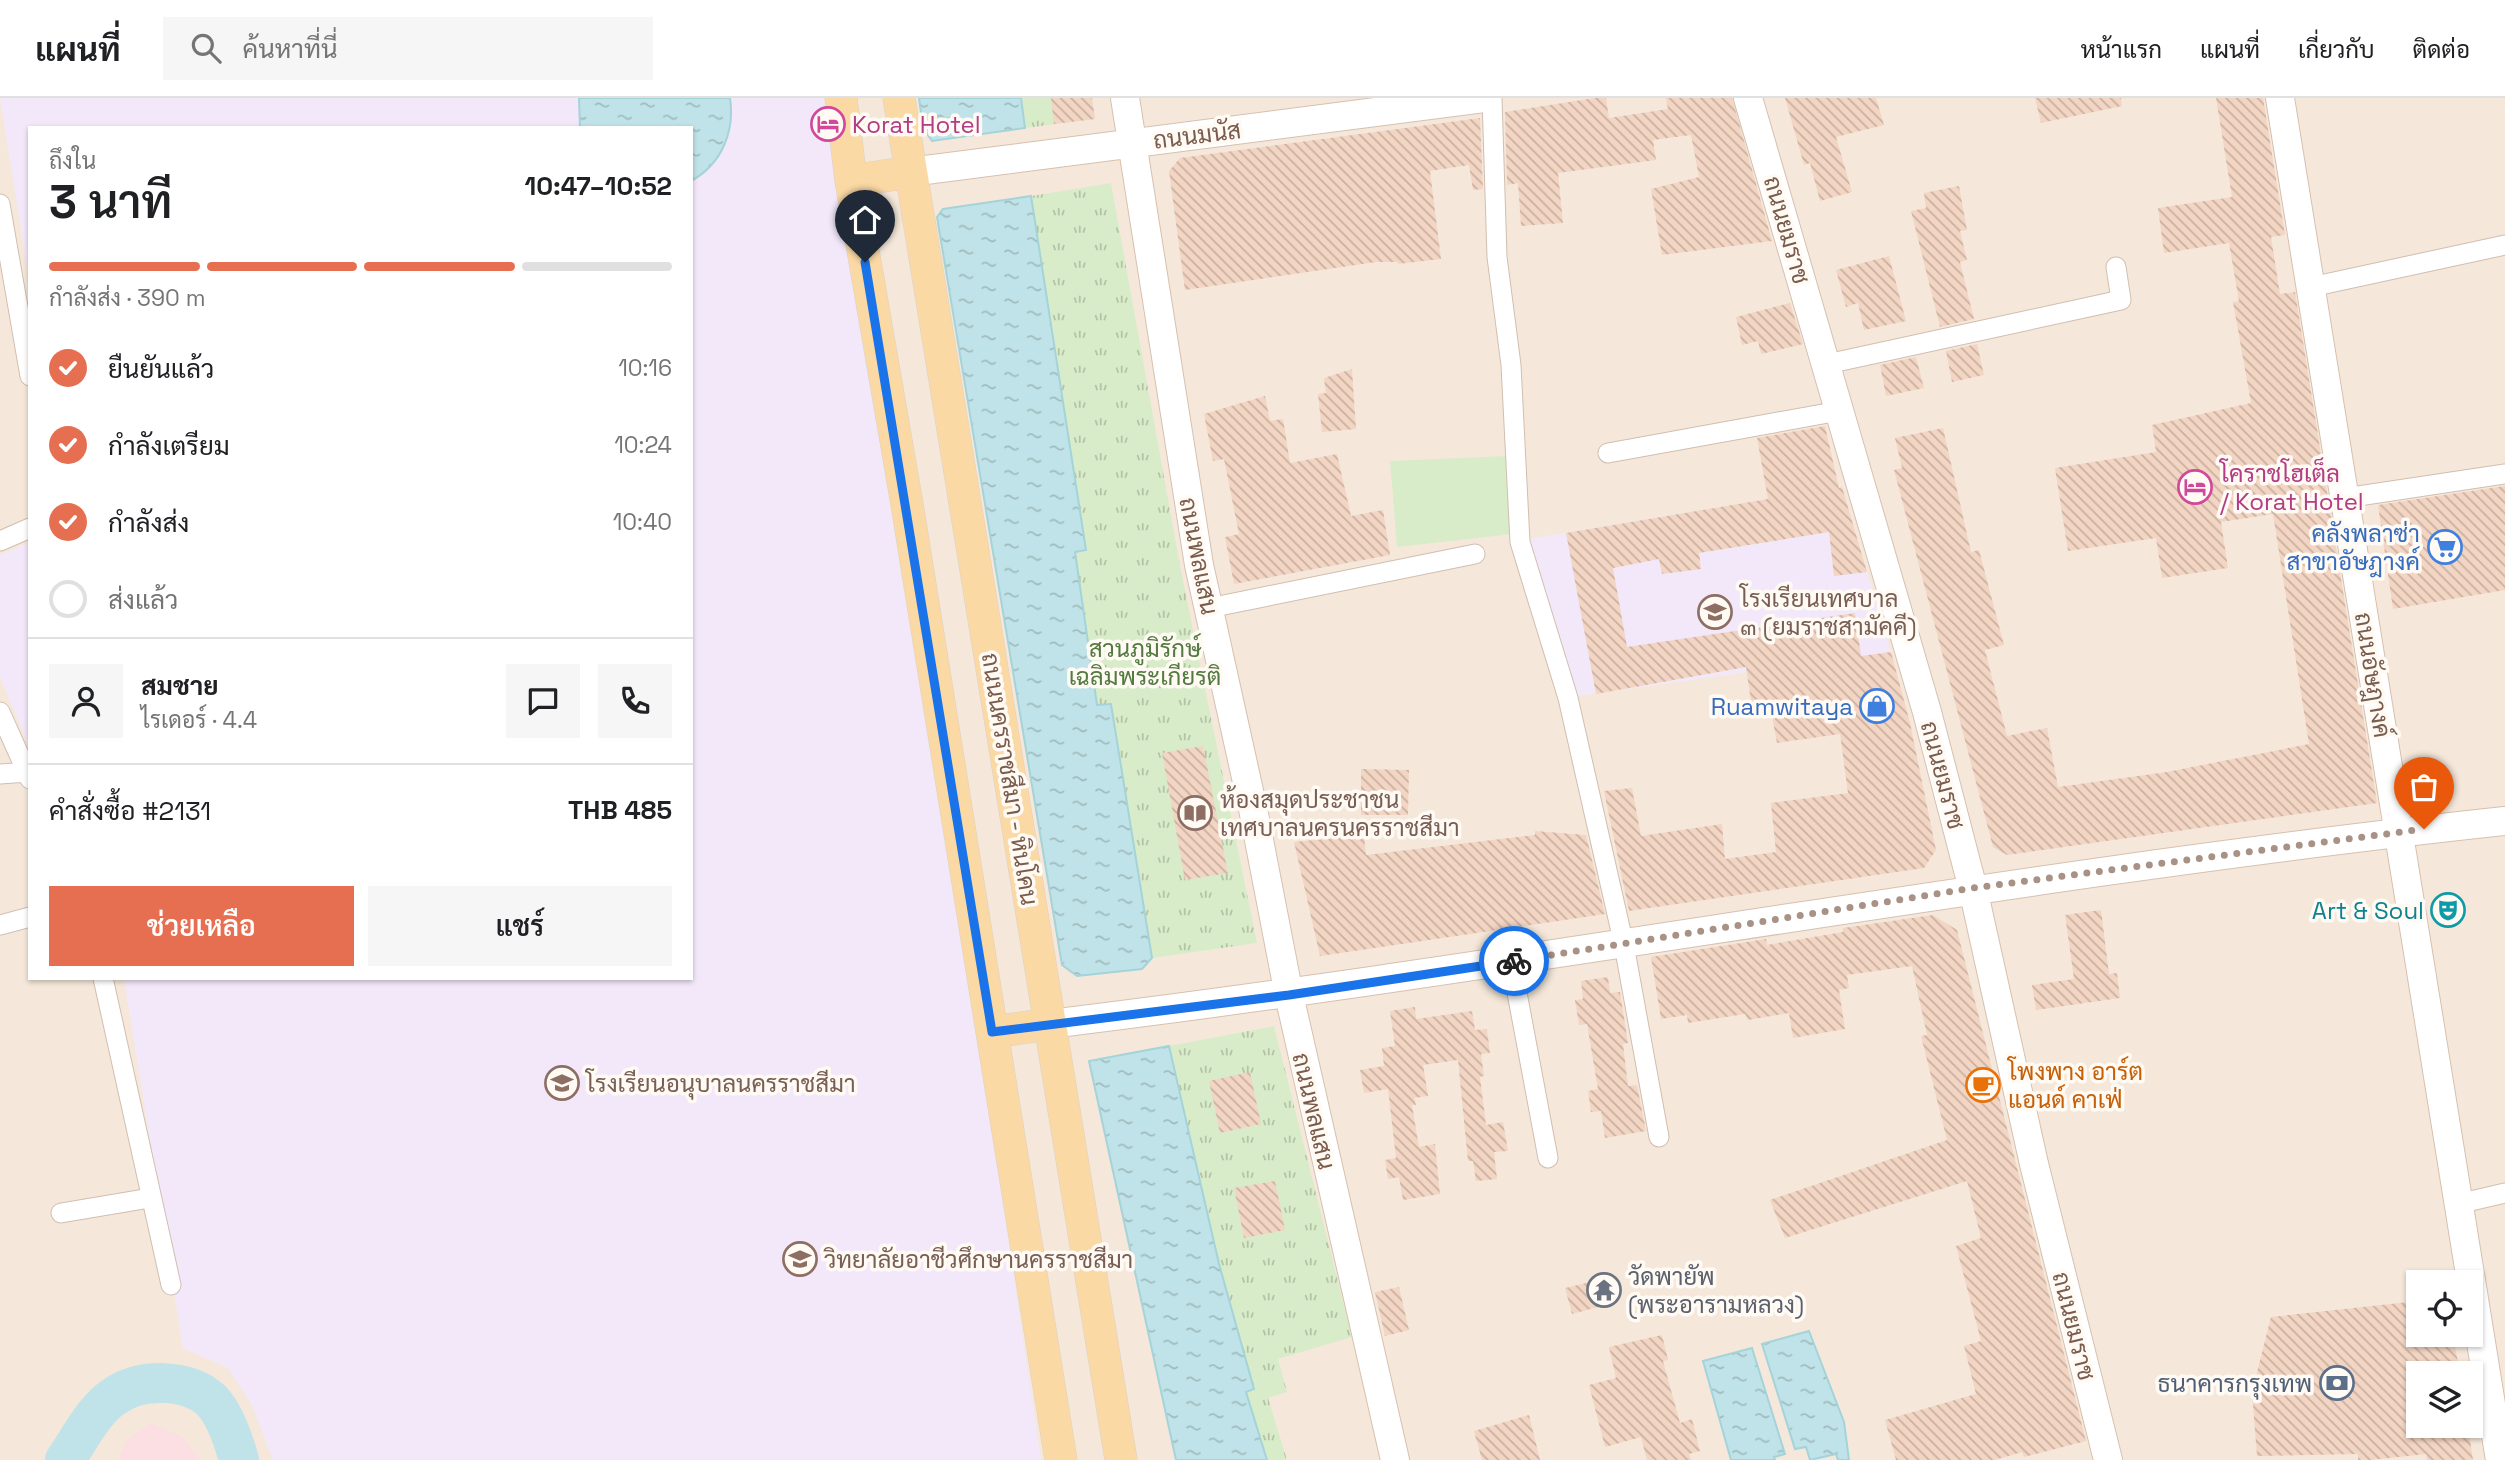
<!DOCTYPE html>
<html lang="th">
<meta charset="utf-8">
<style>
body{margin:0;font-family:"Space Grotesk",Sarabun,sans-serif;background:#f6f6f6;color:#202124;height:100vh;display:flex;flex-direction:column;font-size:26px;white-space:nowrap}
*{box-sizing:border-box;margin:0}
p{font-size:23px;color:#757577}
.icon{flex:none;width:38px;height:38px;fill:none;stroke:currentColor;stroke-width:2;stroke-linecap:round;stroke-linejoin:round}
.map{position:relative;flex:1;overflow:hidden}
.panel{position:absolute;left:28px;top:28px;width:665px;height:854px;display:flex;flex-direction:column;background:#fff;border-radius:0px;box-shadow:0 2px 5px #0004}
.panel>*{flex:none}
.tools{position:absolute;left:2406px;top:1172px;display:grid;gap:14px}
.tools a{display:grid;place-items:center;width:77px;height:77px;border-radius:0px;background:#fff;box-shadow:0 2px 5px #0004;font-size:35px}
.pin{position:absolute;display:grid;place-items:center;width:60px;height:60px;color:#fff;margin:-72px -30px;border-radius:50% 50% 50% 0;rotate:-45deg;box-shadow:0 0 7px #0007}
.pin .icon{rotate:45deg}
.courier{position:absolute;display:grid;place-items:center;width:70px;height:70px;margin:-35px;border:5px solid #1a73e8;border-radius:50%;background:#fff;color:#222;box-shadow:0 2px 9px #0007}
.headline em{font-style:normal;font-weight:600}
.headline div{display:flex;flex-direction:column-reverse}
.headline{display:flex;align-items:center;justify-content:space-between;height:119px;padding:0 21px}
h1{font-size:46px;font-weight:600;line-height:52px}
.bar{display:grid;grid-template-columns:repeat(4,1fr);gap:10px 7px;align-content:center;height:84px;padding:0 21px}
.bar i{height:9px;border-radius:5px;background:#e0e0e0}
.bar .active{background:#e76f51}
.bar p{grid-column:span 4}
.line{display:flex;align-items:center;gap:18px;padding:0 21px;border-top:2px solid #e0e0e0}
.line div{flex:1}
.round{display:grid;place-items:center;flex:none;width:74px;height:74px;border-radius:0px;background:#f6f6f6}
ol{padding:0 21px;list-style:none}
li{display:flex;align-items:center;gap:21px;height:77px}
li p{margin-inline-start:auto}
li .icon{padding:7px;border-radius:50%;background:#e76f51;color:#fff;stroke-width:4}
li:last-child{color:#757577}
li i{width:38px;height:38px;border:4px solid #e0e0e0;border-radius:50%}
.primary-button{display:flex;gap:14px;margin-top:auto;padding:14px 21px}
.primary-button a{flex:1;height:80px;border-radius:0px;background:#e76f51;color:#fff;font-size:28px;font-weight:600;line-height:80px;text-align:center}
.primary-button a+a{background:#f6f6f6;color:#202124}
header{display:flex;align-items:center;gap:42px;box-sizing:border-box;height:98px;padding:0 35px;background:#fff;border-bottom:2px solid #e0e0e0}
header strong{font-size:33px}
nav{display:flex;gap:38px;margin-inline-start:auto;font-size:24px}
.search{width:490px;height:63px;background:#f6f6f6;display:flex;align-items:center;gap:18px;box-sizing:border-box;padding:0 24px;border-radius:0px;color:#757577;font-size:26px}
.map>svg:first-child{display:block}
</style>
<header>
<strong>แผนที่</strong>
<div class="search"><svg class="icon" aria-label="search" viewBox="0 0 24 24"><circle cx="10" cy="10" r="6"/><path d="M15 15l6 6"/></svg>ค้นหาที่นี่</div>
<nav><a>หน้าแรก</a><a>แผนที่</a><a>เกี่ยวกับ</a><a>ติดต่อ</a></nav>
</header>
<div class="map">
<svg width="2505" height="1362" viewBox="0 0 2505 1362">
<defs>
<pattern id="grass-tufts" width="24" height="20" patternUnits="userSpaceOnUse" patternTransform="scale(1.75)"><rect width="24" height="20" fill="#d8ecc9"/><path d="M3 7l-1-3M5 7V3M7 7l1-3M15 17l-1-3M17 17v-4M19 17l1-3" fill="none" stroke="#b4c2a5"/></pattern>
<pattern id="water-ripples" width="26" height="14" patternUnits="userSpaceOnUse" patternTransform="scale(1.75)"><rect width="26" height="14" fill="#bfe3e8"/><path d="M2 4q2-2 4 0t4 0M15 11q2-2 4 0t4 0" fill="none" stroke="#a0bbbe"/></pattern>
<pattern id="building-back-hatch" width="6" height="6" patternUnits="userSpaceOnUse" patternTransform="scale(1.75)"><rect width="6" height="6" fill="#f3d5c3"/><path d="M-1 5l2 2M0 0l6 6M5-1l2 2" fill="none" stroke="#cab0a1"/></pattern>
</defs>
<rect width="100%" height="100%" fill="#fdf6ec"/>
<path fill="#f5e8da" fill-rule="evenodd" d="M0,0H2505V1362H0ZM30,30H691V880H30ZM2418,1185H2471V1237H2418ZM2418,1276H2471V1328H2418Z"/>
<path fill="#f3e8fa" d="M0,0H824L1000,1089L1041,1362H273L252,1307L228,1270L183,1250L124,880H691V30H30V188Z
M1842,389L1891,554L1577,598L1528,441Z
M30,444V651L0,579V457Z"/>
<path fill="#fbdfe3" d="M150,1325L183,1339L200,1362H118L127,1342Z"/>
<path fill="url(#grass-tufts)" d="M1021,0H1092L1095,21L1025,30Z
M1111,85L1180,468L1257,845L1152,860L1111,606L1097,608L1075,454L1086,452L1031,98Z
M1274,928L1352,1239L1278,1261L1287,1294L1268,1300L1287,1362H1267L1246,1294L1254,1291L1219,1166L1169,948Z"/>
<path fill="#d8ecc9" d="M1507,358L1512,436L1397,449L1390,363Z"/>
<path fill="url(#water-ripples)" stroke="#a5d3da" stroke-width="2" d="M579,0H730C735,33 722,66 691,83V30H580Z
M919,0H1021L1025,30L932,43L923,30Z
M1031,98L1086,452L1075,454L1097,607L1111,606L1152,860L1142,871L1077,878L1062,867L937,119L943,111Z
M1169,948L1219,1166L1254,1291L1246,1294L1267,1362H1176L1089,963Z
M1809,1233L1844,1324L1849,1362H1838L1836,1356L1810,1362L1806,1349L1795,1351L1762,1246Z
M1752,1250L1785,1356L1774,1359L1775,1362H1731L1703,1263Z"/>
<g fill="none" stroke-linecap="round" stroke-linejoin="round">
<path stroke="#bfe3e8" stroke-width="40" d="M65,1362C79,1342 94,1311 115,1298C141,1280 188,1280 212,1303C225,1317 234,1344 239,1362"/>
</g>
<path fill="url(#building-back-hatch)" d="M1051,0H1092L1095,21L1054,26Z
M1595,0H1606L1609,20L1668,11L1666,0H1732L1772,143L1662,157L1651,91L1699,79L1691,37L1653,42L1656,62L1558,75L1563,125L1521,128L1518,85L1507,87L1505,14Z
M1785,0H1876L1884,27L1836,39L1852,94L1820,103L1810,65L1804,67Z
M2035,0H2121L2122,8L2041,25Z
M2216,0H2263L2285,137L2271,139L2280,196L2295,194L2377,705L2007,757L1993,749L1894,372L1902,370L1895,340L1943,330L1971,454L1979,452L2004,547L1985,552L2007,638L2047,630L2058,689L2167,674L2309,646L2273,416L2221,424L2228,470L2162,480L2156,440L2068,453L2055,370L2156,354L2152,327L2251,305L2233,204L2239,203L2229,145L2164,155L2158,110L2232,99Z
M1480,20L1483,91L1473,92L1469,67L1430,73L1441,161L1398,166V164H1376L1185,192L1169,73L1180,60Z
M1959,88L1967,132L1960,133L1967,162L1960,164L1974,221L1940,229L1911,113L1926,110L1924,95Z
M1889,158L1906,223L1864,232L1858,205L1846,209L1836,172Z
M1790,205L1803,246L1761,256L1758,243L1742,247L1736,219Z
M1977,246L1984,277L1952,284L1946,253Z
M1916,259L1924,290L1886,298L1880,267Z
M1352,271L1356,331L1322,334L1318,296L1326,295L1324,280Z
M1265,298L1270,323L1283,321L1290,365L1337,356L1351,418L1383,412L1390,457L1234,486L1225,439L1239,436L1224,361L1213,363L1204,316Z
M1825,328L1839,390L1842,389L1867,474L1834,478L1829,434L1699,455L1701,471L1662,476L1659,461L1613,470L1627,549L1855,515L1861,558L1891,554L1910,625L1936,752L1924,770L1629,813L1604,693L1632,690L1641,738L1722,726L1725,761L1776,754L1771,705L1848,695L1840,636L1777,645L1770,608L1752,610L1746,569L1596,596L1566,435L1768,401L1757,340Z
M2505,388V492L2393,511L2378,407Z
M1203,648L1228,775L1185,782L1162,655Z
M1361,671L1409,672L1408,717H1361Z
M1535,733L1586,737L1605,816L1320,858L1294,744L1364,737L1366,757L1535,737Z
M2101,812L2109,876L2117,875L2120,900L2036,912L2032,887L2074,881L2065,817Z
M1933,817L1957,832L2086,1343L2024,1359L2022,1354L1995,1362H1896L1885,1322L1976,1296L1964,1248L1981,1243L1956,1148L1981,1140L1967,1083L1785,1140L1770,1102L1947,1042L1921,938L1927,937L1912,868L1847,877L1849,890L1839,892L1845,931L1793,940L1789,915L1748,922L1745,916L1688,925L1687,917L1661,921L1651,859L1766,841L1767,847L1843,834V830Z
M1608,879L1610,895L1620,894L1628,945L1623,946L1628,988L1637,987L1646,1033L1605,1040L1601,1013L1591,1014L1588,993L1598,991L1587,926L1579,927L1575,902L1583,901L1581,883Z
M1415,909L1416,921L1472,913L1475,932L1487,931L1490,955L1481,956L1484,978L1480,979L1486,1027L1503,1024L1508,1053L1494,1054L1497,1081L1476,1083L1473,1063H1468L1458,962L1423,967L1428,998L1414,1000L1416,1007H1412L1419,1049L1435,1046L1440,1096L1403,1102L1399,1079L1388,1081L1385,1062L1396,1060L1388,991L1364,995L1360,972L1384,968L1382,950L1395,948L1390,913Z
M1250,974L1261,1026L1220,1035L1209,983Z
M1275,1083L1285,1132L1244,1140L1234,1090Z
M1607,1180L1613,1205L1572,1216L1565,1190Z
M1399,1189L1409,1232L1385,1238L1375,1194Z
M2418,1203V1237H2453L2460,1276H2418V1328H2468L2473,1362H2427L2426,1356L2371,1362H2358V1356L2257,1358L2252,1294L2271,1219Z
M1662,1237L1668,1262L1663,1263L1680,1325L1692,1321L1700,1353L1689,1356L1691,1362H1647L1641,1339L1605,1349L1589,1287L1616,1280L1609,1249Z
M1529,1317L1540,1362H1482L1474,1333Z"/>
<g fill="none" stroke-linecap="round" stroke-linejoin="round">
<g stroke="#d1beb0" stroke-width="21">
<path id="street" d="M1492,0L1497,159L1511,267L1520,444L1568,600L1624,847L1659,1039
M0,106L30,278
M2311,189L2505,147
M1827,266L2121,202L2116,169
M1608,355L1839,313
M2345,400L2505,376
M0,443L30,430
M1209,510L1475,456
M0,614L30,681
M0,676L27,674
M0,827L30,819
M1511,863L1548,1060
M103,880L171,1187
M2458,1106L2505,1095
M61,1115L150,1100"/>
</g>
<g stroke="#d6c0b0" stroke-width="30">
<path id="secondary" d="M1125,0L1199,467L1253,711L1289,897L1395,1362
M1748,0L1927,614L1973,791L2034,1066L2108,1362
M2280,0L2500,1362
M910,74L1484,0
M1050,926C1536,867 2018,775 2505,723"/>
</g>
<g stroke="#dad1cd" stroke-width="33">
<path id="primary" d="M841,0L851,83L907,406L1061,1362
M899,0L1121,1362
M851,83L910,74
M992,934L1050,926"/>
</g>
<use href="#street" stroke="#fff" stroke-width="19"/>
<use href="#secondary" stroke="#fff" stroke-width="28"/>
<use href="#primary" stroke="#fbd9a5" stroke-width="32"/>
</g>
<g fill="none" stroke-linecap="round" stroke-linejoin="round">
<path stroke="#a89285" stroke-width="7" stroke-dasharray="0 12.6" d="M1514,863L1973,790L2424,731"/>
<path stroke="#1a73e8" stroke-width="9" d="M865,164L992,934L1289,897L1514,863"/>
</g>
<defs>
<g id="hotel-ring" transform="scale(1.75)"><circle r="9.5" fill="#fffaf3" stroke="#d1479c" stroke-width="1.5"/><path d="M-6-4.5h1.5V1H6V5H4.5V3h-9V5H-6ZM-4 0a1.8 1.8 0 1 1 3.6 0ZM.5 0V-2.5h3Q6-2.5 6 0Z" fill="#d1479c"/></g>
<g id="supermarket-ring" transform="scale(1.75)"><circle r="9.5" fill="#fffaf3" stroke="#3f7fe0" stroke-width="1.5"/><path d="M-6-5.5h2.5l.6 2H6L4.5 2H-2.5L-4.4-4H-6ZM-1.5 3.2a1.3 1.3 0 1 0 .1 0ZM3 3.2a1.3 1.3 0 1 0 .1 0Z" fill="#3f7fe0"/></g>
<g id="school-ring" transform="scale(1.75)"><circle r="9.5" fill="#fffaf3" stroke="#8d6e63" stroke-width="1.5"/><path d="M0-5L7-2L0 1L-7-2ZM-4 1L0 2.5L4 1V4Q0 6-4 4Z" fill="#8d6e63"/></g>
<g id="shop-ring" transform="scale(1.75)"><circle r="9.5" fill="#fffaf3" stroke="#3f7fe0" stroke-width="1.5"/><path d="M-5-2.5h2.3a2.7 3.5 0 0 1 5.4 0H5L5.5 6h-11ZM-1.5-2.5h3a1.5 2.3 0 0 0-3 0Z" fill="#3f7fe0"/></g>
<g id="library-ring" transform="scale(1.75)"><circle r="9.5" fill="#fffaf3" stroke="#8d6e63" stroke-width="1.5"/><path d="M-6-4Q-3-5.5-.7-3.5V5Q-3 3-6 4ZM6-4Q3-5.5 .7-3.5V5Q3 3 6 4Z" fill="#8d6e63"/></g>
<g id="theatre-ring" transform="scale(1.75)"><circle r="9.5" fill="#fffaf3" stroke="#0f9aa8" stroke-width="1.5"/><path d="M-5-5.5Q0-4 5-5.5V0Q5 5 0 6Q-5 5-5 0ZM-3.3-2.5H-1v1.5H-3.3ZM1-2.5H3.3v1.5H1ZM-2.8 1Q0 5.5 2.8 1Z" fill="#0f9aa8"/></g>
<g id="cafe-ring" transform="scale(1.75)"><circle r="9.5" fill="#fffaf3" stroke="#e8710a" stroke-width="1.5"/><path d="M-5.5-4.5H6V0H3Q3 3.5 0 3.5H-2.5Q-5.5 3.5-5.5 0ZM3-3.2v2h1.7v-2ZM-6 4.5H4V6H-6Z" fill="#e8710a"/></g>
<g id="temple-ring" transform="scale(1.75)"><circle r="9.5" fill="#fffaf3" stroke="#6b7280" stroke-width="1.5"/><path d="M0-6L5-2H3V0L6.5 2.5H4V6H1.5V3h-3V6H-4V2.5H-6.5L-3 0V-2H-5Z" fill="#6b7280"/></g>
<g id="bank-ring" transform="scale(1.75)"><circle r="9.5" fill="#fffaf3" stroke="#5c6f8a" stroke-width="1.5"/><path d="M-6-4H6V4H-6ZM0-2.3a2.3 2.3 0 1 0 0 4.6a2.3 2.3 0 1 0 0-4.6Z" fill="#5c6f8a"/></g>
</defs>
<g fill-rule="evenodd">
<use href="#hotel-ring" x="828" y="26"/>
<use href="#hotel-ring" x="2195" y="389"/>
<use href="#supermarket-ring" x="2445" y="449"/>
<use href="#school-ring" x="1715" y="514"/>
<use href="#shop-ring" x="1877" y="608"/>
<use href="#library-ring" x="1195" y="715"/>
<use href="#theatre-ring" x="2448" y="812"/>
<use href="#school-ring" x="562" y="985"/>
<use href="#cafe-ring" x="1983" y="987"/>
<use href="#school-ring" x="800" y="1161"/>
<use href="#temple-ring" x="1604" y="1192"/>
<use href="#bank-ring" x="2337" y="1285"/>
</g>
<g text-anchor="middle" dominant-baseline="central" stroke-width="7" stroke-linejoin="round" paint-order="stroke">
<g font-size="24" fill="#b23c85" stroke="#fffaf3" text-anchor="start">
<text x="852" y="26">Korat Hotel</text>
<text x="2220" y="375">โคราชโฮเต็ล<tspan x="2220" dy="28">/ Korat Hotel</tspan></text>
</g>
<g font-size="24" fill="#7a5c4d" stroke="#fffaf3">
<text transform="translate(1197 37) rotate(-7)">ถนนมนัส</text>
<text transform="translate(1787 132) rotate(74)">ถนนยมราช</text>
<text transform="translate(1199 458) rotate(79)">ถนนพลแสน</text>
<text transform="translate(2373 577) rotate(81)">ถนนอัษฎางค์</text>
<text transform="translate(1943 677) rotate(75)">ถนนยมราช</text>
<text transform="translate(1010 681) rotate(81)">ถนนนครราชสีมา - หินโคน</text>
<text transform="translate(1314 1013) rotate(77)">ถนนพลแสน</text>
<text transform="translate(2074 1228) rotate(76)">ถนนยมราช</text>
</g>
<g font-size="24" fill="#366cbe" stroke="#fffaf3" text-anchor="end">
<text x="2420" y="435">คลังพลาซ่า<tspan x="2420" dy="28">สาขาอัษฎางค์</tspan></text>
<text x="1853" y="608">Ruamwitaya</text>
</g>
<g font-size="24" fill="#785e54" stroke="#fffaf3" text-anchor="start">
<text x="1740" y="500">โรงเรียนเทศบาล<tspan x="1740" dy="28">๓ (ยมราชสามัคคี)</tspan></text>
<text x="1220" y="701">ห้องสมุดประชาชน<tspan x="1220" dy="28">เทศบาลนครนครราชสีมา</tspan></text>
<text x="586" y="985">โรงเรียนอนุบาลนครราชสีมา</text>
<text x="824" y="1161">วิทยาลัยอาชีวศึกษานครราชสีมา</text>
</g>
<g font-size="24" fill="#537a41" stroke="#fffaf3">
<text x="1145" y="550">สวนภูมิรักษ์<tspan x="1145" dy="28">เฉลิมพระเกียรติ</tspan></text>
</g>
<g font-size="24" fill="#0d838f" stroke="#fffaf3" text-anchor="end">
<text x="2424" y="812">Art &amp; Soul</text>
</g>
<g font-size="24" fill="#c56008" stroke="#fffaf3" text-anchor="start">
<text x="2008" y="973">โพงพาง อาร์ต<tspan x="2008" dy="28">แอนด์ คาเฟ่</tspan></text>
</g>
<g font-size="24" fill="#5b616d" stroke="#fffaf3" text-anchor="start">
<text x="1628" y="1178">วัดพายัพ<tspan x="1628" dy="28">(พระอารามหลวง)</tspan></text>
</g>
<g font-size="24" fill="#4e5e75" stroke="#fffaf3" text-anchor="end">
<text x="2312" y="1285">ธนาคารกรุงเทพ</text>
</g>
</g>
</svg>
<div class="tools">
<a><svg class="icon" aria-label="locate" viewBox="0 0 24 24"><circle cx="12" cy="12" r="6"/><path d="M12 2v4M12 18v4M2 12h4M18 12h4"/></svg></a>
<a><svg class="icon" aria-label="layers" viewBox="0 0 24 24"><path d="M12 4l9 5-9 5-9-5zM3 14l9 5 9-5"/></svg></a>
</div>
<div class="pin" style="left:2424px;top:731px;background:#ea580c"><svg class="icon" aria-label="bag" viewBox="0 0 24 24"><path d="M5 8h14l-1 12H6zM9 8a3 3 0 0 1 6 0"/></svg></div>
<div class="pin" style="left:865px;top:164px;background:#1f2937"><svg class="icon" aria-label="home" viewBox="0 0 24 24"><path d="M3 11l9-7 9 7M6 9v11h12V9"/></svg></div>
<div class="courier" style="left:1514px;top:863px"><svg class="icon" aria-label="bike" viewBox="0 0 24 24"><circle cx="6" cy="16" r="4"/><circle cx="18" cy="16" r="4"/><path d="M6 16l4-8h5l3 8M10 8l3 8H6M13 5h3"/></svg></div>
<section class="panel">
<div class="headline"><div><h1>3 นาที</h1><p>ถึงใน</p></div><em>10:47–10:52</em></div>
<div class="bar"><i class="active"></i><i class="active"></i><i class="active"></i><i></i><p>กำลังส่ง · 390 m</p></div>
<ol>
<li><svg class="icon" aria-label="check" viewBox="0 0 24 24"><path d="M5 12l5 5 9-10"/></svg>ยืนยันแล้ว<p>10:16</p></li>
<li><svg class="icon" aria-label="check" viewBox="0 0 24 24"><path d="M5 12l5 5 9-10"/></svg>กำลังเตรียม<p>10:24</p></li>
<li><svg class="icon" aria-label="check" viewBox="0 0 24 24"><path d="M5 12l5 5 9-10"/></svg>กำลังส่ง<p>10:40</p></li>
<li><i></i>ส่งแล้ว</li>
</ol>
<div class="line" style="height:126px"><a class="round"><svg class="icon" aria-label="person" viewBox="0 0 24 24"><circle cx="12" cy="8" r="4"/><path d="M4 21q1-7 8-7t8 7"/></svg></a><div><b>สมชาย</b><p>ไรเดอร์ · 4.4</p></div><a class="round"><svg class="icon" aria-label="chat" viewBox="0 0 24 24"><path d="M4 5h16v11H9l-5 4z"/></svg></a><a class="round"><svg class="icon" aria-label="phone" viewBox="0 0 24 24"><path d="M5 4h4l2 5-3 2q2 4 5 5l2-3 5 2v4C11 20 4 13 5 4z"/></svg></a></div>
<div class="line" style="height:91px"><div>คำสั่งซื้อ #2131</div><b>THB 485</b></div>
<div class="primary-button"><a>ช่วยเหลือ</a><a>แชร์</a></div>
</section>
</div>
